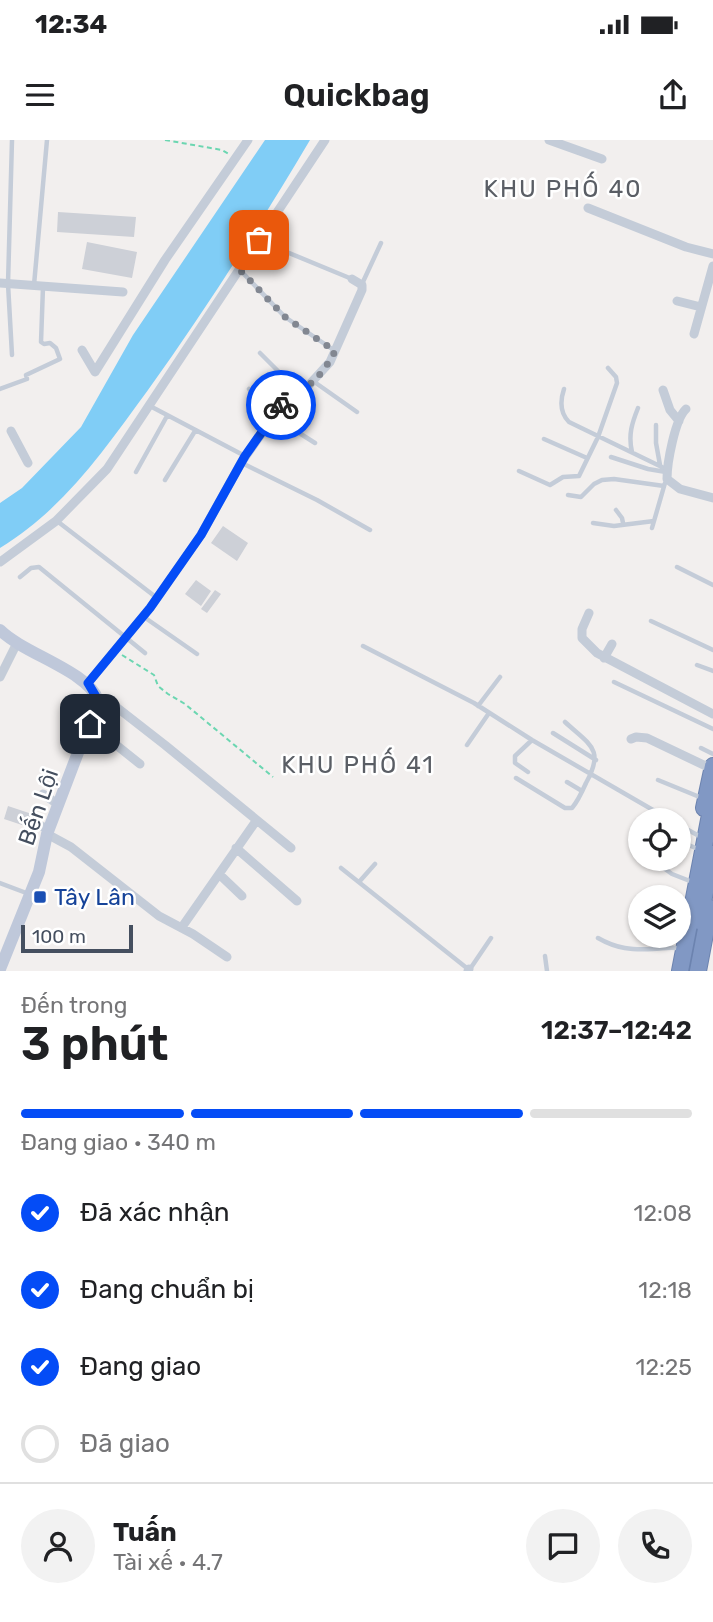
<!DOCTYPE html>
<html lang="vi">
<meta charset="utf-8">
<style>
body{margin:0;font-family:Rubik,sans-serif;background:#f2f2f2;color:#202124;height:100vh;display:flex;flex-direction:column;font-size:26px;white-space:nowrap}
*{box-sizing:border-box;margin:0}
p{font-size:23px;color:#757577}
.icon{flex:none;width:38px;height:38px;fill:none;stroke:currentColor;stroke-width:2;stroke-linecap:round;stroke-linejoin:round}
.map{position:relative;height:831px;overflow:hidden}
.panel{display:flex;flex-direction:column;background:#fff;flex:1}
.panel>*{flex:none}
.buttons{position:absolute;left:628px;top:668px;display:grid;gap:14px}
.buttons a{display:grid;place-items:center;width:63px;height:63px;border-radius:50%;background:#fff;box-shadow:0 2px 5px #0004;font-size:35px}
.scale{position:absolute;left:21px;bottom:18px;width:112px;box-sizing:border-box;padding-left:7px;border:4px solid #454f5f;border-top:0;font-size:19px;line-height:24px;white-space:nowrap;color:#454f5f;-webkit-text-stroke:5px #fff;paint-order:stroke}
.pin{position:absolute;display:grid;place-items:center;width:60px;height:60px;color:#fff;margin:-30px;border-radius:14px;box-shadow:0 4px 10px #0006}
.courier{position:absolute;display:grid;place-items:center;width:70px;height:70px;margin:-35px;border:5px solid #044cf6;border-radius:50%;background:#fff;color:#222;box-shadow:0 2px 9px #0007}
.summary em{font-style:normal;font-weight:600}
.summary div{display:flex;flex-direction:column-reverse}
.summary{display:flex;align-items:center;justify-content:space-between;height:119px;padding:0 21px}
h1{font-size:46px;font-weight:600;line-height:52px}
.bar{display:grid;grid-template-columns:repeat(4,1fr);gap:10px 7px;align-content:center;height:84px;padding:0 21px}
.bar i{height:9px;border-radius:5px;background:#e0e0e0}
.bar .current{background:#044cf6}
.bar p{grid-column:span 4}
.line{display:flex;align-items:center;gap:18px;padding:0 21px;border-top:2px solid #e0e0e0}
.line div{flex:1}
.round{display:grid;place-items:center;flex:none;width:74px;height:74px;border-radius:37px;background:#f2f2f2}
ol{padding:0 21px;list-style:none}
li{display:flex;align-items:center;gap:21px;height:77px}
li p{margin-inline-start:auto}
li .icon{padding:7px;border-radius:50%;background:#044cf6;color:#fff;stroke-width:4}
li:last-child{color:#757577}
li i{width:38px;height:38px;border:4px solid #e0e0e0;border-radius:50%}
.status{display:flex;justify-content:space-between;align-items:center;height:49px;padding:0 35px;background:#fff;direction:ltr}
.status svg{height:19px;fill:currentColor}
header{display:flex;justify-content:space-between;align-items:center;height:91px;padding:0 21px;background:#fff;font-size:32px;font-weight:600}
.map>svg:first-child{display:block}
</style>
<div class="status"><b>12:34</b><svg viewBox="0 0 49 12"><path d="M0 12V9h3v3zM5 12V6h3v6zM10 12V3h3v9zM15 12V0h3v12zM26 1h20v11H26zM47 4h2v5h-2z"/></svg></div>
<header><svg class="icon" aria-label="menu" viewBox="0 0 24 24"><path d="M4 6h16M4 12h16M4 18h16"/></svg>Quickbag<svg class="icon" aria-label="share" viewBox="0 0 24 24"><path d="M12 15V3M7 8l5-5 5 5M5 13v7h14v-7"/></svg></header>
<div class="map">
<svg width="713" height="831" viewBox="0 0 713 831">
<rect width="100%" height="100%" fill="#f2efee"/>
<path fill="#80cdf6" d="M265,0H310C259,86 206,169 148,250C104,310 65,368 0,408V363L22,348L81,287L133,195Z"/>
<path fill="#cdd0d7" d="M58,72L136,77L134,97L57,92Z
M87,102L137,112L132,138L82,129Z
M223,386L248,403L237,421L211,403Z
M196,440L211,451L201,466L185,454Z
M215,450L221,454L207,473L201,469Z
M8,666L32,674L28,687L4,679Z"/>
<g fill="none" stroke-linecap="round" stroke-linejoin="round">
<g stroke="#6c83af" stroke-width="18">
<path id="highway" d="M704,668L713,626
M699,781L713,714
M680,831L713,659
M698,831L710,768"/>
</g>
<path stroke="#6cd6b1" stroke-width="2" stroke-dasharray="5 3.5" stroke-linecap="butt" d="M165,0L222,10L229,14
M122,515L154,535L158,546L168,554L185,564L273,637"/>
<path stroke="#c4ccd8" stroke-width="4.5" d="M260,101L352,139
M240,130L285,177L335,211
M362,144L381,103
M34,145L47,0
M260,213L298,251
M12,215L8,144L12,0
M313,241L357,272
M0,249L27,239L26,235L60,219L56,208L50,203L44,204L41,202L43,147
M249,249L269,266L274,277L315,303
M564,249C560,261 560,273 569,282L666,329
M150,266L245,316
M656,285V303L660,325
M544,299L587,318
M632,312C628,295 632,283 638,268
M611,317L648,329L666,332
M242,323L317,360L370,390
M519,331L550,345L563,337L579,336L598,297L617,243L616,237L608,228
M136,332L167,276
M165,340L195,291
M568,355L581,357L594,344L602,340L614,339L664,346
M616,370L622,378L623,383
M57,381L157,458
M593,383L614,386L654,381
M652,388L665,343
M677,427L713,445
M20,437L31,428L39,427L145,513
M144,477L197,514
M651,481L713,510
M363,506L474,563L532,600L672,681
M697,525L713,531
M614,542L713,589
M478,566L500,537
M553,593L596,620
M467,605L489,573
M701,608L713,614
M528,632L515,623V616L532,600
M516,638L565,668H572C578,661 582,652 586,643C605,609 590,605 565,582
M658,640L702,658
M567,642L582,651
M679,685L701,697
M679,701L698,709
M658,724L672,734L695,743
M341,728L468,829
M359,742L375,724
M0,743L29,754
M598,798C617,809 632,810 653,809C661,809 667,807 676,808
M545,816L547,831
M470,829L491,798"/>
<path stroke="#c4ccd8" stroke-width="9" d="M549,0L602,19
M588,68L686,107L713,114
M0,143L123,152
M677,161L701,167
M694,194L713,126
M82,210L95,232L165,120L248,0
M663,250L670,270L679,281
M686,269C675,279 667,323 667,339L680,349L713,358
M11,291L28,323
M0,422L56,381L107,329L325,0
M589,473L582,489V498L597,513L713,574
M604,518L612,504
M0,537L17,503
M88,543L150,468L201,395L241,323L280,267L289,257L309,245L330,222L362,150V145L352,139
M97,557L115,566L165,605L291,708
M90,584L140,624
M631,599L636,597L647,598L712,629
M43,654L59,665
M30,682L49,689
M47,694L71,707L159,776L193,794L227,817
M236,708L297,761
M219,734L242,756
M182,787L256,681
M468,831L469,829"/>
<path stroke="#bfc8da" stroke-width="12" d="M0,490C24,514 88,531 98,560L47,694L39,732L0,829"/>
<use href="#highway" stroke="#8198c4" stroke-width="16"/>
</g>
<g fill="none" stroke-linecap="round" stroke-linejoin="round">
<path stroke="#828791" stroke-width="7" stroke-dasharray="0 12.6" d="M259,100L240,130L285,177L335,211C329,223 320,236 310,244C301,252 290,256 281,265"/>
<path stroke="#044cf6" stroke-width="9" d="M90,584L98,560L88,543L150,468L201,395L245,316L281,265"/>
</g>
<rect fill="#1a4fb4" stroke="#fff" stroke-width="2.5" x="33" y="750" width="14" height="14" rx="3.5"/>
<g text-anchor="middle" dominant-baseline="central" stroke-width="5" stroke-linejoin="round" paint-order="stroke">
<g font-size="23" fill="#454f5f" stroke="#fff">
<text transform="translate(38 667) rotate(-71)">Bến Lội</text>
</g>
<g font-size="23" fill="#164399" stroke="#fff" text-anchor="start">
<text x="54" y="757">Tây Lân</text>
</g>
<g font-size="24" letter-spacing="2" fill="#5a5e65" stroke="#fff">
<text x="563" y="49">KHU PHỐ 40</text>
<text x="358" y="625">KHU PHỐ 41</text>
</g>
</g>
</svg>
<div class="buttons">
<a><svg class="icon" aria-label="locate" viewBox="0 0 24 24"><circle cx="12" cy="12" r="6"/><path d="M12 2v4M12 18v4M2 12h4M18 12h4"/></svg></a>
<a><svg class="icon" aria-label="layers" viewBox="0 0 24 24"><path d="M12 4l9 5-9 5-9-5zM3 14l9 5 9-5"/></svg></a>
</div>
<div class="scale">100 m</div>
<div class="pin" style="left:259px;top:100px;background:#ea580c"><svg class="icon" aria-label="bag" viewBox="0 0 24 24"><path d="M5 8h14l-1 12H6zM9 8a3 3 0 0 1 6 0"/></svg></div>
<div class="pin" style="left:90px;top:584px;background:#1f2937"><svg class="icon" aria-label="home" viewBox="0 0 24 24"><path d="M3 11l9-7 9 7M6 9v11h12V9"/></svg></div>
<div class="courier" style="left:281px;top:265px"><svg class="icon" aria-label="bike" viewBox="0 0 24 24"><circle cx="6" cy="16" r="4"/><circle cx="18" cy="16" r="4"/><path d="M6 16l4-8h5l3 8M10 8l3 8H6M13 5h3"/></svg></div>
</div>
<section class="panel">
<div class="summary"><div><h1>3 phút</h1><p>Đến trong</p></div><em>12:37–12:42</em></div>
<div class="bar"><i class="current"></i><i class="current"></i><i class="current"></i><i></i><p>Đang giao · 340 m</p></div>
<ol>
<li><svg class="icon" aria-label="check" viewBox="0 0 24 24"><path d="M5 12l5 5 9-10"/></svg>Đã xác nhận<p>12:08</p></li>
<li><svg class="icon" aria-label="check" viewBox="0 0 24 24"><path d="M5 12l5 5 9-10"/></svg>Đang chuẩn bị<p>12:18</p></li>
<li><svg class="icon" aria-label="check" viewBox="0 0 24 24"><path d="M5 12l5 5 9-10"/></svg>Đang giao<p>12:25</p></li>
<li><i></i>Đã giao</li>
</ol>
<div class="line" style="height:126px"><a class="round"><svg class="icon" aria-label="person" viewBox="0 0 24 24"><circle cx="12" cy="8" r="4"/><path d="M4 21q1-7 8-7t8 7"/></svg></a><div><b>Tuấn</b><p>Tài xế · 4.7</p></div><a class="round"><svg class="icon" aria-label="chat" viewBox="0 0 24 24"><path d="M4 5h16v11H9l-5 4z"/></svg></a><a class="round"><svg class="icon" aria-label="phone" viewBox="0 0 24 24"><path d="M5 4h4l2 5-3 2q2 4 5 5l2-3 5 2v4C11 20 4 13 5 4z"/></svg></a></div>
</section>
